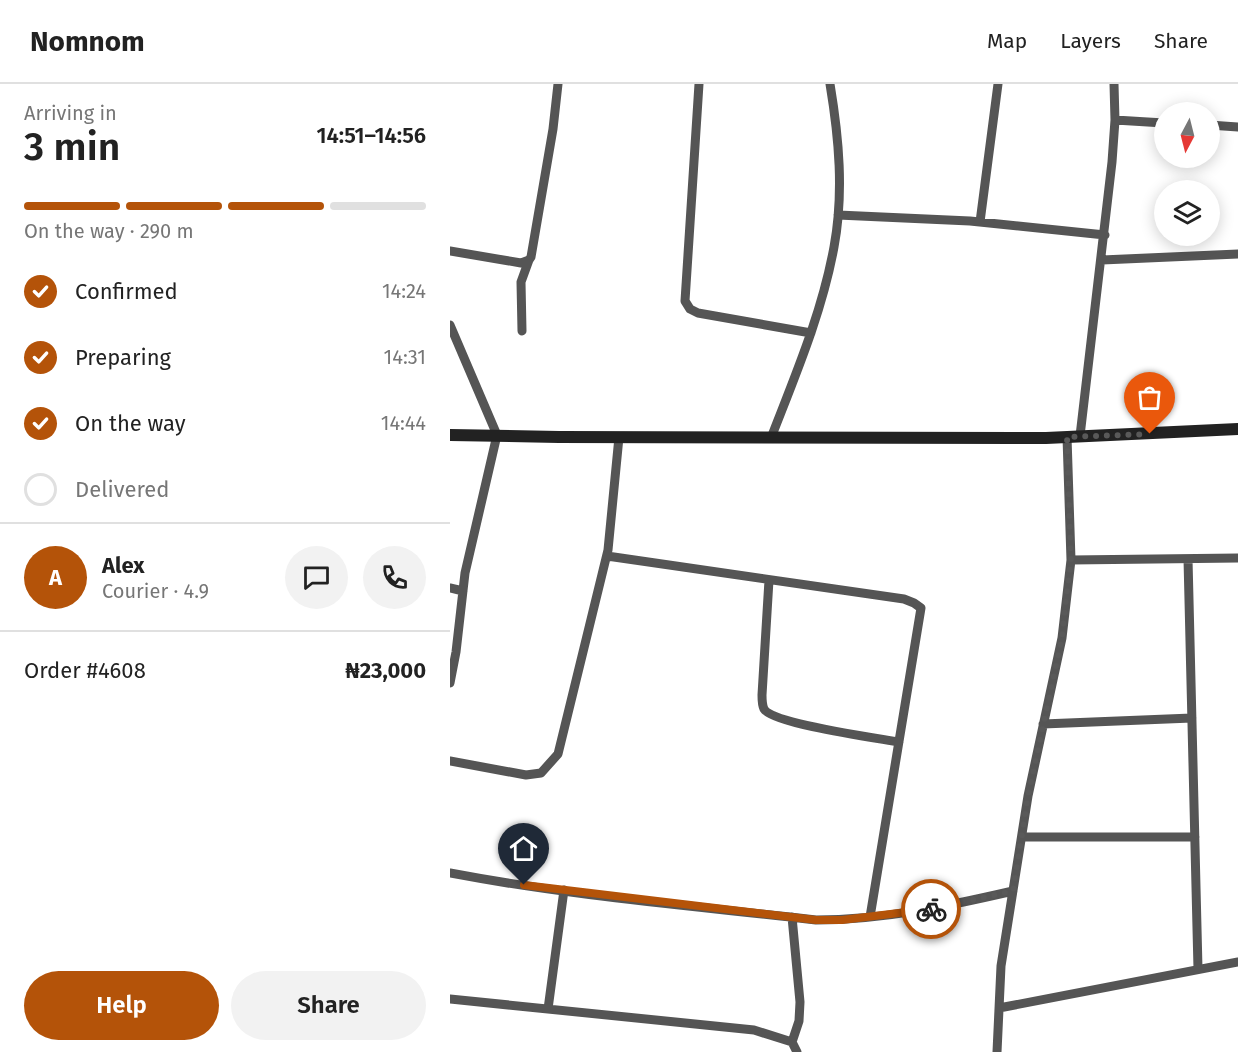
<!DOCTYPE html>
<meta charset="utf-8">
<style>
body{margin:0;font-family:"Fira Sans",sans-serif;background:#f2f2f2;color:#222;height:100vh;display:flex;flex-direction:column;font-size:22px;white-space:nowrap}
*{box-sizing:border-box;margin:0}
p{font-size:20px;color:#767676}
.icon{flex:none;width:33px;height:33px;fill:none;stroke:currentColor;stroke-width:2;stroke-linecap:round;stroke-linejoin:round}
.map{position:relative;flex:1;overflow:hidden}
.drawer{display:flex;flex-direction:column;background:#fff;width:450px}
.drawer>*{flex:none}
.needle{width:39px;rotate:187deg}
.tools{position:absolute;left:704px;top:18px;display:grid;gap:12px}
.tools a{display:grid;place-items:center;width:66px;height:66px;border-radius:50%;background:#fff;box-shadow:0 3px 15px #0003;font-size:30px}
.pin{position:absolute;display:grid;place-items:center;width:51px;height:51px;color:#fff;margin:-62px -26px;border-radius:50% 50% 50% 0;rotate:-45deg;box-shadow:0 0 6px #0007}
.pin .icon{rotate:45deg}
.courier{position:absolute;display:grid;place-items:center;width:60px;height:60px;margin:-30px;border:4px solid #b45309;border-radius:50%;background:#fff;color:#222;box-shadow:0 2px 8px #0007}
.overview em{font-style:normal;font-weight:600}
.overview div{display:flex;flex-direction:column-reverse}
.overview{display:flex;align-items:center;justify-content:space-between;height:102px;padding:0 24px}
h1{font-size:39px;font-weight:600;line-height:45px}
.bar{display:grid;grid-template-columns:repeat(4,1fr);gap:9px 6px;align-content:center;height:72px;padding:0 24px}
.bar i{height:8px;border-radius:4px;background:#e0e0e0}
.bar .active{background:#b45309}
.bar p{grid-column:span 4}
.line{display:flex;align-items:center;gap:15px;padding:0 24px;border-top:2px solid #e0e0e0}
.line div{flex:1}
.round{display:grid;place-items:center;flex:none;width:63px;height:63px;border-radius:32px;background:#f2f2f2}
ol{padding:0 24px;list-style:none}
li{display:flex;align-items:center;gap:18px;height:66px}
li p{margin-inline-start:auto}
li .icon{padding:6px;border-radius:50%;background:#b45309;color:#fff;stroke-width:4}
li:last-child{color:#767676}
li i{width:33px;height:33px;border:3px solid #e0e0e0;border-radius:50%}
.primary-button{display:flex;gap:12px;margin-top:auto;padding:12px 24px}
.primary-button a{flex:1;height:69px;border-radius:36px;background:#b45309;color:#fff;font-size:24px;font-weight:600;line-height:69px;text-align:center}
.primary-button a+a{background:#f2f2f2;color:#222}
header{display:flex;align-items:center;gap:36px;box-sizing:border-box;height:84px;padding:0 30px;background:#fff;border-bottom:2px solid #e0e0e0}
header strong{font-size:28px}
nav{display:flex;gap:33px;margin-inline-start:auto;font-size:21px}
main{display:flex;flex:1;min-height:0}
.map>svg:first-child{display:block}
</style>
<header>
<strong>Nomnom</strong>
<nav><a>Map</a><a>Layers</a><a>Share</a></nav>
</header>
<main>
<section class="drawer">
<div class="overview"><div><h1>3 min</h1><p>Arriving in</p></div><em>14:51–14:56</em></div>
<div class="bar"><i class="active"></i><i class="active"></i><i class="active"></i><i></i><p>On the way · 290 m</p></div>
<ol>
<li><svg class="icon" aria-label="check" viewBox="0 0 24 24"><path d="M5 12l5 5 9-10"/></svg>Confirmed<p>14:24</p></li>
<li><svg class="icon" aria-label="check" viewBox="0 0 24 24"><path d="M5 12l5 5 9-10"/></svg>Preparing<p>14:31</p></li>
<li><svg class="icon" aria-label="check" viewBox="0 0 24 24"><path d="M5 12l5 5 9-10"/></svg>On the way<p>14:44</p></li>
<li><i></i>Delivered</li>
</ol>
<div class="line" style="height:108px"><b class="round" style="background:#b45309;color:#fff">A</b><div><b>Alex</b><p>Courier · 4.9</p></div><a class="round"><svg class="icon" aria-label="chat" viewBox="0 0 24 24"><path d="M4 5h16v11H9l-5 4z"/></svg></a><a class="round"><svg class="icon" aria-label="phone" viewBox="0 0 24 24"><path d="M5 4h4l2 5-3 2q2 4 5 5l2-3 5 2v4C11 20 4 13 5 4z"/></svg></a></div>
<div class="line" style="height:78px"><div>Order #4608</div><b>₦23,000</b></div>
<div class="primary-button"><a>Help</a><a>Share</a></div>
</section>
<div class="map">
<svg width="788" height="968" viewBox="0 0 788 968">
<rect width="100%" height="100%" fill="#fff"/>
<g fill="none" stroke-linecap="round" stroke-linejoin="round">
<path stroke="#555" stroke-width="9" d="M249,0L235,217L240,225L248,229L361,249
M665,36L714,39
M759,41L788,43
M388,131L520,137L655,151
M530,138L548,0
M0,167L71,179L79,176L81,173L103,45L108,0
M652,176L788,170
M0,241L47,351L15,489L6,568L0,599
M72,247L71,198L79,176
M630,352L662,78L665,36L664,0
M321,354C345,292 372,229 384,163C394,109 389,54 380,0
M157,472L454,515L464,519L471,524L420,833
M738,475L748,885
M621,476L788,474
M319,496L312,611C312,614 312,621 314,625C323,640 427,654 449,658
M0,504L13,507
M593,640L742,634
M0,677L76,691L91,689L108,670L158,466L169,353
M572,753H745
M0,789C121,812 244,822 366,836C433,836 498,822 563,807
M342,833L350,918L349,937L342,958
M0,915L304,946L342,958L347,968
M549,924L788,878
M98,925L114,806
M547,968L551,882L578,712L612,554L621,476L617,353"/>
<path stroke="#222" stroke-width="12" d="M0,351L109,353L596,354L788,345"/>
</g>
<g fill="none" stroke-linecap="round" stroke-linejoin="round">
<path stroke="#595959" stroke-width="6" stroke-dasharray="0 10.8" d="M481,825L563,807L578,712L612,554L616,515L621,476L617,353L700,350"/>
<path stroke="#b45309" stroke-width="8" d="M74,801L366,836H392L481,825"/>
</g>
</svg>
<div class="tools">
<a><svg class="needle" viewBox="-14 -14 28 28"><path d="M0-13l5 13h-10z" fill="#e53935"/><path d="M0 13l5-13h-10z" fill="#767676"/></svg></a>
<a><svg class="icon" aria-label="layers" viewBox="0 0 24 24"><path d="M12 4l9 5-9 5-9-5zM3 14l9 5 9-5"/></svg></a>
</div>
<div class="pin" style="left:700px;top:350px;background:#ea580c"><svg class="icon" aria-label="bag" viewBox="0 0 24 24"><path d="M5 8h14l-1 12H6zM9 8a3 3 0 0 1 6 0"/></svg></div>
<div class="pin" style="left:74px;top:801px;background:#1f2937"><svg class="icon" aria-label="home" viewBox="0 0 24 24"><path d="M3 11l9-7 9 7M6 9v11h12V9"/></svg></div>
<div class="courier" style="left:481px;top:825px"><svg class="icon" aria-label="bike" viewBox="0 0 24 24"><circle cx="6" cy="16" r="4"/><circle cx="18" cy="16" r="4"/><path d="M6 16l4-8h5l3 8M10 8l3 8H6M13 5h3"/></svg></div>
</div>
</main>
